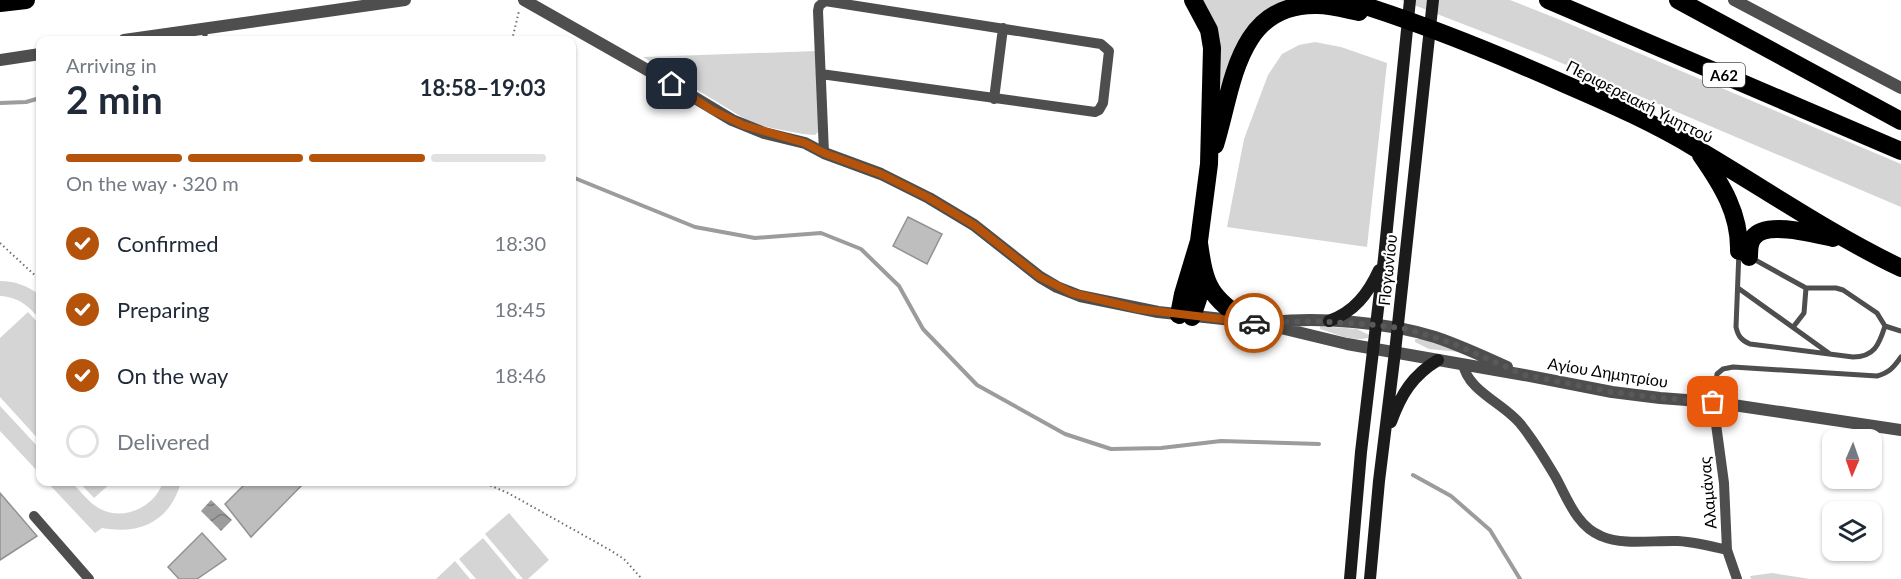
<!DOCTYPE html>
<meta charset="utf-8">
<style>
body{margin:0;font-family:Lato,sans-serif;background:#f6f6f7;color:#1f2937;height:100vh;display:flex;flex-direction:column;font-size:22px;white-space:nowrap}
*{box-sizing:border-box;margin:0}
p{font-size:20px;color:#747a83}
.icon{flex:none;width:33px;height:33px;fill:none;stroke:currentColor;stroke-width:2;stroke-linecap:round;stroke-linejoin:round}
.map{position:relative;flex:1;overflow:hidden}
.side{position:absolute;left:36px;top:36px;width:540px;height:450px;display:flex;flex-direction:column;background:#fff;border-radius:12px;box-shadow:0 2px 4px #0004}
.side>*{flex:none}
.needle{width:39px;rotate:182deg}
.controls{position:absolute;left:1822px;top:429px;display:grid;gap:12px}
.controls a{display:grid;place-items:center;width:60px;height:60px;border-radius:12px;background:#fff;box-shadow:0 2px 4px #0004;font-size:30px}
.pin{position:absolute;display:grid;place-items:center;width:51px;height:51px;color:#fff;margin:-26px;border-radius:12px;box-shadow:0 3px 9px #0006}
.courier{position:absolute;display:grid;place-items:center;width:60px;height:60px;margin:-30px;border:4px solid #b45309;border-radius:50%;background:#fff;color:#222;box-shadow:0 2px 8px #0007}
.summary em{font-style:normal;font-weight:700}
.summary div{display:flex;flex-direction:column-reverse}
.summary{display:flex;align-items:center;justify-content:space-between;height:102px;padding:0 30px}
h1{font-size:39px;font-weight:700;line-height:45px}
.bar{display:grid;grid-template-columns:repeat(4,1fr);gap:9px 6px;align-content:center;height:72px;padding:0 30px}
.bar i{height:8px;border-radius:4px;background:#e0e1e3}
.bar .active{background:#b45309}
.bar p{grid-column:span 4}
ol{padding:0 30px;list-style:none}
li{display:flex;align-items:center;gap:18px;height:66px}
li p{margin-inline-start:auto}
li .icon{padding:6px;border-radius:50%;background:#b45309;color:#fff;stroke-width:4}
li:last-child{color:#747a83}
li i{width:33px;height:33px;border:3px solid #e0e1e3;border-radius:50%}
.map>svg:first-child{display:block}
</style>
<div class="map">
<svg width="1901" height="579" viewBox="0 0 1901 579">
<defs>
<pattern id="water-waves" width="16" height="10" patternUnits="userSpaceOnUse" patternTransform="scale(1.5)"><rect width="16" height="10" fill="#9c9c9c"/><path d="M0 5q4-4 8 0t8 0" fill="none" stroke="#7d7d7d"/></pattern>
</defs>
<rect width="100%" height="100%" fill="#fff"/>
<path fill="#d5d5d5" d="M1203,0H1303L1258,21L1217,115C1221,73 1225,38 1203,0Z
M1401,0H1510L1558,19L1901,164V207L1545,56Z
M1315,42L1341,47L1387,63L1367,247L1227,227L1244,139L1268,75L1282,54L1299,45Z
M817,51L819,131L815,135L803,134L755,125L643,57Z
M0,281C16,281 27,286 40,295V319C28,306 19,297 0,296Z
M28,312L40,325V441L0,397V338Z
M1320,326L1357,329L1369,335L1368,338C1352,342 1336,334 1320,329Z
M1415,339H1423L1460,352L1429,349L1415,342Z
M0,406L40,449V474L0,431Z
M47,482H71C79,489 86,499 94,505C119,524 154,509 163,482H181C170,521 141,535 102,528L95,533Z
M79,482H78H112L94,498Z
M509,513L549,560L528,579H523L485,534Z
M483,538L517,579H476L459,559Z
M455,561L470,579H436Z
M1772,573L1810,579H1751L1750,576Z"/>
<path fill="url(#water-waves)" d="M211,500L232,520L221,531L201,511Z"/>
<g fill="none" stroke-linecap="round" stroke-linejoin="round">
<path stroke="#9c9c9c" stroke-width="4" d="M0,103L26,102L40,98
M572,177L695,227L755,238L821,233L861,249L899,286L923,329L977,385L1065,434L1111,449L1161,448L1221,441L1319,444
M1413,475L1451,496L1490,530L1520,579"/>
</g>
<path fill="#bebebe" stroke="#929292" stroke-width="1.5" d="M908,217L942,234L927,264L893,246Z
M247,482H305L251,537L225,504Z
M0,493L37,536L0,560Z
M202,533L226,559L197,579H179L168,567Z"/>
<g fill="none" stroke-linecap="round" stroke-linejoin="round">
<path stroke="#707070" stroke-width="2" stroke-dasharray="1.5 3" stroke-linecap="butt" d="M512,40L519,11
M0,243L40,280
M482,482L508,493L610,550L624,559L642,579"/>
<path stroke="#4e4e4e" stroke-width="5" d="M204,40L206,30
M1739,251L1806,288H1836L1843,290L1877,313L1885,326C1879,345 1874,357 1853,357L1750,344C1741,340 1738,336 1736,327Z
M1738,288L1830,354
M1794,326L1804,313L1806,288
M1885,326L1901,331
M1713,402L1717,374L1723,369L1733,367L1877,376C1889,373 1894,367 1901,357"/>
<path stroke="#4e4e4e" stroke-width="10" d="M821,74L1095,112L1099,110L1103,103L1109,51L1101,44L825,1L819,6L818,11L824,153
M994,99L1003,28
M1463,364C1468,392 1506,404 1522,426C1534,441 1545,459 1555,476C1567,497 1576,526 1601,536C1624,546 1653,540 1678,541C1694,542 1711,546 1727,550
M1713,402L1724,483L1727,550L1737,579
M34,516L89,579"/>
<path stroke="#4e4e4e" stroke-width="12" d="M524,0L672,84L732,120L764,133L805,143L824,153L881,174L929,198L974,225L1040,277L1057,287L1080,296L1158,312L1260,323L1347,344L1524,375L1612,392L1660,398L1713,402L1901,430
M1734,0L1901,88
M124,40L405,0
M0,60L40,54
M1271,322C1320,317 1387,322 1435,337C1459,345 1483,356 1507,367"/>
<path stroke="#1b1b1b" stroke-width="12" d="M1329,321C1354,312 1368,294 1379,270
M1391,422C1401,394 1413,375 1438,360
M1350,579L1361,452L1384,258L1410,0
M1370,579L1379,481L1395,352L1433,0"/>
<path stroke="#000" stroke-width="18" d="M1346,0C1422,23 1495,53 1567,85C1611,104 1656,124 1697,149C1765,189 1830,234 1901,268
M1548,0L1901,151
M1678,0L1901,121
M0,3L26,0
M1215,145C1233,88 1236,3 1317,5C1331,5 1345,9 1359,12
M1701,155C1722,185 1740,214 1739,251
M1199,243C1205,287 1210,297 1247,322
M1749,257C1749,250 1749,243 1753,238C1765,220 1815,234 1833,238
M1179,315L1183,294L1199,241L1209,164L1212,48L1209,30L1193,0
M1192,317L1201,290L1202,271"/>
</g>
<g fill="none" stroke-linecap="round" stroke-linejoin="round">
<path stroke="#595959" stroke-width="6" stroke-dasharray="0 10.8" d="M1254,323L1315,321L1376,325L1407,329L1452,343L1524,375L1612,392L1660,398L1713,402"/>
<path stroke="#b45309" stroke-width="8" d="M672,84L712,110L743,125L805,143L824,153L881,174L929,198L974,225L1040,277L1072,293L1139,309L1254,323"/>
</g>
<g text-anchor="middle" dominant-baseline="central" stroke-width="4.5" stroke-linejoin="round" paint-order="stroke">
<rect fill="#fff" stroke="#4c4c4c" stroke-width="1.5" x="1703" y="63" width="42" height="24" rx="4.5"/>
<g font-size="15" font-weight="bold" fill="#000">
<text x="1724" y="75">Α62</text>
</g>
<g font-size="16" fill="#000" stroke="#fff">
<text transform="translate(1640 101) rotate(27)">Περιφερειακή Υμηττού</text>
<text transform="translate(1387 270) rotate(-84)">Πογωνίου</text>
<text transform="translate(1608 372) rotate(9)">Αγίου Δημητρίου</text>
<text transform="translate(1707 493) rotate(-95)">Αλαμάνας</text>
</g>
</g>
</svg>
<div class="controls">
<a><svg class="needle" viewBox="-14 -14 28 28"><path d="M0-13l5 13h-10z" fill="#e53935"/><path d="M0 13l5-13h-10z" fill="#747a83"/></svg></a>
<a><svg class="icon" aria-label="layers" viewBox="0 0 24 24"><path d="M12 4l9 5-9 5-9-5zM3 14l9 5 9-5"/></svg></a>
</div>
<div class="pin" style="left:1713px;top:402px;background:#ea580c"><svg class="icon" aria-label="bag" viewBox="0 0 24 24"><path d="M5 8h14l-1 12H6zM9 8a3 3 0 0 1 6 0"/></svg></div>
<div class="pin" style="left:672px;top:84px;background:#1f2937"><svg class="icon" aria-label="home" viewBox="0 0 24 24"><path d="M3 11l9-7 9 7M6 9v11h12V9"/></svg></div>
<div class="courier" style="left:1254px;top:323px"><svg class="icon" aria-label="car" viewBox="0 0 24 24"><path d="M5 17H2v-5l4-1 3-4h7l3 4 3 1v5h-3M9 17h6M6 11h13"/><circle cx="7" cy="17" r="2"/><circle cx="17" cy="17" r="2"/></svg></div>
<section class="side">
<div class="summary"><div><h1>2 min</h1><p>Arriving in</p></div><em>18:58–19:03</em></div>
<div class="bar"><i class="active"></i><i class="active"></i><i class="active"></i><i></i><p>On the way · 320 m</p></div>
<ol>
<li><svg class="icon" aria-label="check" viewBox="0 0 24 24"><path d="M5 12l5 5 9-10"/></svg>Confirmed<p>18:30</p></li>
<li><svg class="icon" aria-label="check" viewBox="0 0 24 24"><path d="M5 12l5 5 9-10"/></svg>Preparing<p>18:45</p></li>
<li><svg class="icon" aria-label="check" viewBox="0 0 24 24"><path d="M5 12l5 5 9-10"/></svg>On the way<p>18:46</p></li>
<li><i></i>Delivered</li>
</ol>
</section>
</div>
